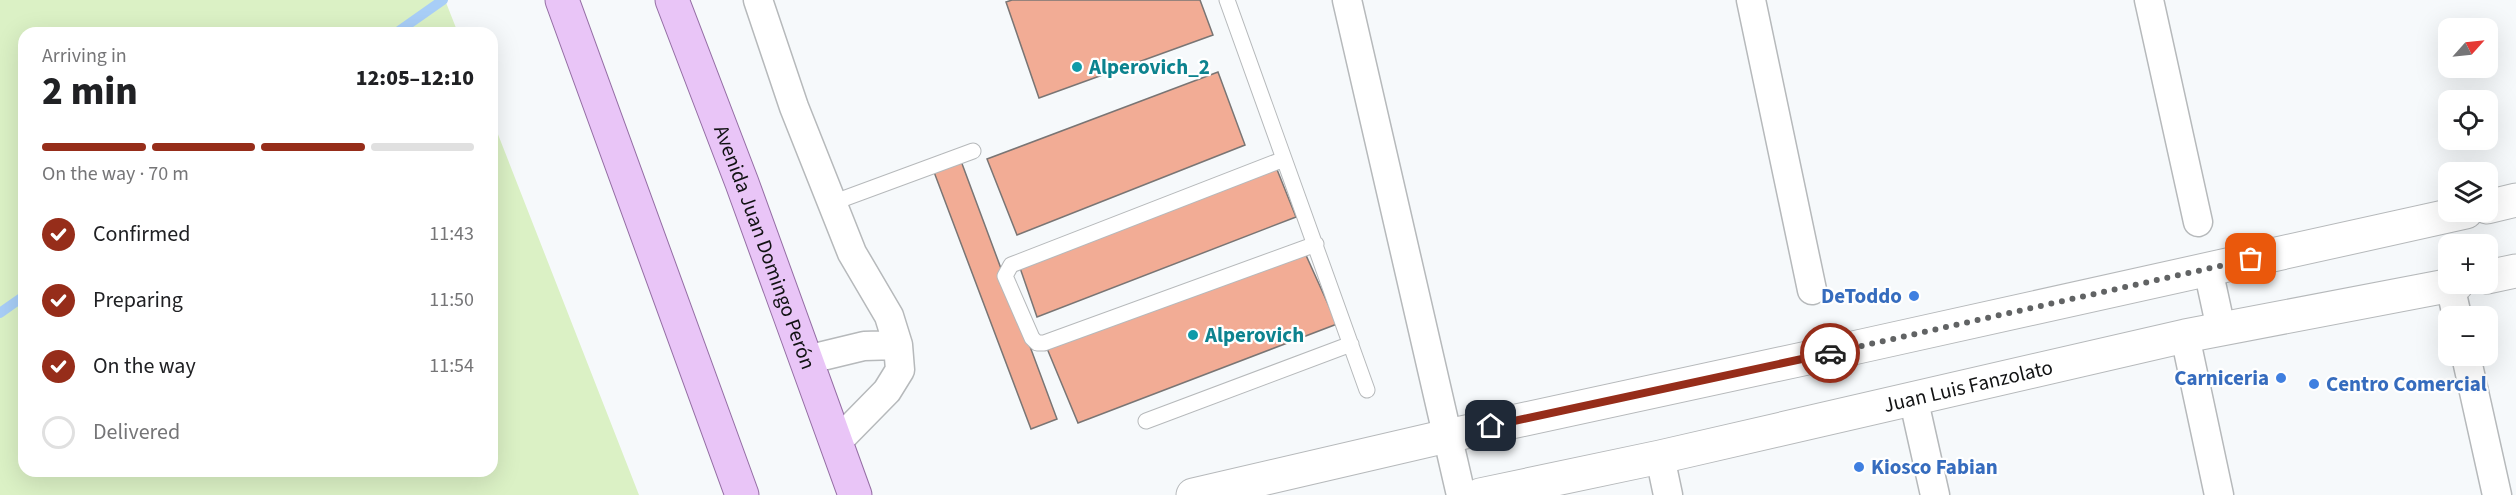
<!DOCTYPE html>
<meta charset="utf-8">
<style>
body{margin:0;font-family:"Source Sans 3",sans-serif;background:#f2f2f2;color:#202124;height:100vh;display:flex;flex-direction:column;font-size:22px;white-space:nowrap}
*{box-sizing:border-box;margin:0}
p{font-size:20px;color:#757577}
.icon{flex:none;width:33px;height:33px;fill:none;stroke:currentColor;stroke-width:2;stroke-linecap:round;stroke-linejoin:round}
.map{position:relative;flex:1;overflow:hidden}
.side{position:absolute;left:18px;top:27px;width:480px;height:450px;display:flex;flex-direction:column;background:#fff;border-radius:18px;box-shadow:0 6px 24px #0002}
.side>*{flex:none}
.needle{width:39px;rotate:63deg}
.buttons{position:absolute;left:2438px;top:18px;display:grid;gap:12px}
.buttons a{display:grid;place-items:center;width:60px;height:60px;border-radius:12px;background:#fff;box-shadow:0 6px 24px #0002;font-size:30px}
.pin{position:absolute;display:grid;place-items:center;width:51px;height:51px;color:#fff;margin:-26px;border-radius:12px;box-shadow:0 3px 9px #0006}
.courier{position:absolute;display:grid;place-items:center;width:60px;height:60px;margin:-30px;border:4px solid #962d1a;border-radius:50%;background:#fff;color:#222;box-shadow:0 2px 8px #0007}
.head em{font-style:normal;font-weight:800}
.head div{display:flex;flex-direction:column-reverse}
.head{display:flex;align-items:center;justify-content:space-between;height:102px;padding:0 24px}
h1{font-size:39px;font-weight:800;line-height:45px}
.bar{display:grid;grid-template-columns:repeat(4,1fr);gap:9px 6px;align-content:center;height:72px;padding:0 24px}
.bar i{height:8px;border-radius:4px;background:#e0e0e0}
.bar .on{background:#962d1a}
.bar p{grid-column:span 4}
ol{padding:0 24px;list-style:none}
li{display:flex;align-items:center;gap:18px;height:66px}
li p{margin-inline-start:auto}
li .icon{padding:6px;border-radius:50%;background:#962d1a;color:#fff;stroke-width:4}
li:last-child{color:#757577}
li i{width:33px;height:33px;border:3px solid #e0e0e0;border-radius:50%}
.map>svg:first-child{display:block}
</style>
<div class="map">
<svg width="2516" height="495" viewBox="0 0 2516 495">
<rect width="100%" height="100%" fill="#f6f9fb"/>
<path fill="#dbf1c5" d="M0,0H445L458,33H24V471H492V119L639,495H0Z"/>
<g fill="none" stroke-linecap="round" stroke-linejoin="round">
<path stroke="#a8cef7" stroke-width="10" d="M396,33L443,0
M0,313L24,296"/>
</g>
<path fill="#f2ac95" stroke="#797574" stroke-width="1.5" d="M1012,0H1200L1213,35L1039,98L1006,2Z
M1218,72L1245,145L1017,235L987,159Z
M961,161L1057,419L1031,429L934,172Z
M1276,167L1296,217L1037,317L1019,265Z
M1305,253L1337,324L1078,423L1046,346Z"/>
<g fill="none" stroke-linecap="round" stroke-linejoin="round">
<g stroke="#b6b9bb" stroke-width="17">
<path id="service" d="M1227,0L1367,390
M1284,159L1011,265L1005,276L1032,338L1037,343H1044L1316,244
M832,203L973,151
M1146,421L1351,344"/>
</g>
<g stroke="#b6b9bb" stroke-width="31">
<path id="minor" d="M758,0L794,107L852,253L889,316L898,345L900,370L887,391L836,443
M1347,0L1461,495
M1751,0L1812,290
M2149,0L2198,222
M2208,269L2221,329
M2450,285L2457,316
M2185,336L2219,495
M2466,356L2497,495
M806,360L864,346L898,345
M1913,397L1935,495
M1660,457L1668,495"/>
</g>
<g stroke="#b6b9bb" stroke-width="35">
<g id="tertiary">
<path d="M2487,207L2516,200"/>
<path d="M2487,277L2516,271"/>
<path d="M1193,495L1447,436L1826,354L2466,212"/>
<path id="s1" d="M1480,495L1660,457L2185,336L2457,284"/>
</g>
</g>
<g stroke="#946ea4" stroke-width="35">
<g id="primary">
<path d="M562,0L742,495"/>
<path id="s2" d="M672,0L742,183L855,495"/>
</g>
</g>
<use href="#service" stroke="#fff" stroke-width="15"/>
<use href="#minor" stroke="#fff" stroke-width="28"/>
<use href="#tertiary" stroke="#fff" stroke-width="33"/>
<use href="#primary" stroke="#e9c5f7" stroke-width="33"/>
</g>
<g fill="none" stroke-linecap="round" stroke-linejoin="round">
<path stroke="#616364" stroke-width="6" stroke-dasharray="0 10.8" d="M1830,353L2251,259"/>
<path stroke="#962d1a" stroke-width="8" d="M1491,426L1830,353"/>
</g>
<g fill="#0f9aa8" stroke="#fff" stroke-width="2">
<circle cx="1077" cy="67" r="6"/>
<circle cx="1193" cy="335" r="6"/>
</g>
<g fill="#3f7fe0" stroke="#fff" stroke-width="2">
<circle cx="1914" cy="296" r="6"/>
<circle cx="2281" cy="378" r="6"/>
<circle cx="2314" cy="384" r="6"/>
<circle cx="1859" cy="467" r="6"/>
</g>
<g text-anchor="middle" dominant-baseline="central" stroke-width="4.5" stroke-linejoin="round" paint-order="stroke">
<g font-size="21" font-weight="bold" fill="#0d838f" stroke="#fff" text-anchor="start">
<text x="1089" y="67">Alperovich_2</text>
<text x="1205" y="335">Alperovich</text>
</g>
<g font-size="21" fill="#111213" stroke="#fff">
<text stroke="none"><textPath href="#s2" startOffset="264">Avenida Juan Domingo Perón</textPath></text>
<text stroke="none"><textPath href="#s1" startOffset="500">Juan Luis Fanzolato</textPath></text>
</g>
<g font-size="21" font-weight="bold" fill="#366cbe" stroke="#fff" text-anchor="end">
<text x="1902" y="296">DeToddo</text>
<text x="2269" y="378">Carniceria</text>
<text x="2326" y="384" text-anchor="start">Centro Comercial</text>
<text x="1871" y="467" text-anchor="start">Kiosco Fabian</text>
</g>
</g>
</svg>
<div class="buttons">
<a><svg class="needle" viewBox="-14 -14 28 28"><path d="M0-13l5 13h-10z" fill="#e53935"/><path d="M0 13l5-13h-10z" fill="#757577"/></svg></a>
<a><svg class="icon" aria-label="locate" viewBox="0 0 24 24"><circle cx="12" cy="12" r="6"/><path d="M12 2v4M12 18v4M2 12h4M18 12h4"/></svg></a>
<a><svg class="icon" aria-label="layers" viewBox="0 0 24 24"><path d="M12 4l9 5-9 5-9-5zM3 14l9 5 9-5"/></svg></a>
<a>+</a>
<a>−</a>
</div>
<div class="pin" style="left:2251px;top:259px;background:#ea580c"><svg class="icon" aria-label="bag" viewBox="0 0 24 24"><path d="M5 8h14l-1 12H6zM9 8a3 3 0 0 1 6 0"/></svg></div>
<div class="pin" style="left:1491px;top:426px;background:#1f2937"><svg class="icon" aria-label="home" viewBox="0 0 24 24"><path d="M3 11l9-7 9 7M6 9v11h12V9"/></svg></div>
<div class="courier" style="left:1830px;top:353px"><svg class="icon" aria-label="car" viewBox="0 0 24 24"><path d="M5 17H2v-5l4-1 3-4h7l3 4 3 1v5h-3M9 17h6M6 11h13"/><circle cx="7" cy="17" r="2"/><circle cx="17" cy="17" r="2"/></svg></div>
<section class="side">
<div class="head"><div><h1>2 min</h1><p>Arriving in</p></div><em>12:05–12:10</em></div>
<div class="bar"><i class="on"></i><i class="on"></i><i class="on"></i><i></i><p>On the way · 70 m</p></div>
<ol>
<li><svg class="icon" aria-label="check" viewBox="0 0 24 24"><path d="M5 12l5 5 9-10"/></svg>Confirmed<p>11:43</p></li>
<li><svg class="icon" aria-label="check" viewBox="0 0 24 24"><path d="M5 12l5 5 9-10"/></svg>Preparing<p>11:50</p></li>
<li><svg class="icon" aria-label="check" viewBox="0 0 24 24"><path d="M5 12l5 5 9-10"/></svg>On the way<p>11:54</p></li>
<li><i></i>Delivered</li>
</ol>
</section>
</div>
